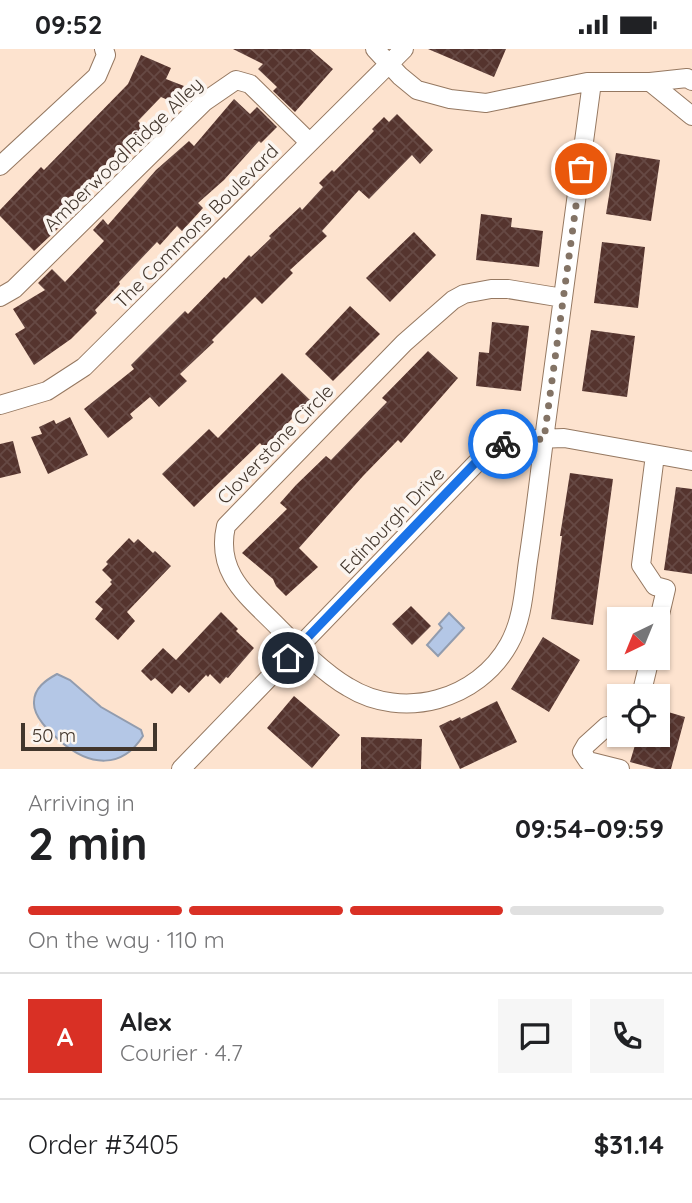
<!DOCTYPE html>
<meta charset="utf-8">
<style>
body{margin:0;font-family:Quicksand,sans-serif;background:#f6f6f6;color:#202124;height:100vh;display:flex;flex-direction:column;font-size:26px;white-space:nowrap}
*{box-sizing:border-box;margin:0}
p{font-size:23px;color:#757577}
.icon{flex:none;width:38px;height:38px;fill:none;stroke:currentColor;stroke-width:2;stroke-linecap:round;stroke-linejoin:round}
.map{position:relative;height:720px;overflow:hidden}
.side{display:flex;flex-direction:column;background:#fff;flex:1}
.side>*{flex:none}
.needle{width:46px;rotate:223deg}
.tools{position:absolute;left:607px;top:558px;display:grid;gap:14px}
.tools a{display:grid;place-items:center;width:63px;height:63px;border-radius:0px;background:#fff;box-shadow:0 2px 5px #0004;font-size:35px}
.scale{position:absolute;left:21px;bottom:18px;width:136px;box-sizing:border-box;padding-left:7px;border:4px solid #42362c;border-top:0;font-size:19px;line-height:24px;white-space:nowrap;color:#42362c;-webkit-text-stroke:5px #fbf5f0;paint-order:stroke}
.pin{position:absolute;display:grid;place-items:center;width:60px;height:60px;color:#fff;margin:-30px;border:4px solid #fff;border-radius:50%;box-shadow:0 2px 7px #0007}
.courier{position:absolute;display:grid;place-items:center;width:70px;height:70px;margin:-35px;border:5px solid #1a73e8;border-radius:50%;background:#fff;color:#222;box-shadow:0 2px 9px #0007}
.summary em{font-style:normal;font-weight:700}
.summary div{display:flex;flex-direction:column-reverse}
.summary{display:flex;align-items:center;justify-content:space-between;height:119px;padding:0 28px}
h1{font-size:46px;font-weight:700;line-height:52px}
.bar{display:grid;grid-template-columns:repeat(4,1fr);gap:10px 7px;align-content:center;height:84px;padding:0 28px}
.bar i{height:9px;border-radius:5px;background:#e0e0e0}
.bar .selected{background:#d93025}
.bar p{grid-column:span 4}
.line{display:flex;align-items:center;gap:18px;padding:0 28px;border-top:2px solid #e0e0e0}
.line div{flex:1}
.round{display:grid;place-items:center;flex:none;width:74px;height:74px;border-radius:0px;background:#f6f6f6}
.status{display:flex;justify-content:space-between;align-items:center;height:49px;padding:0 35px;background:#fff;direction:ltr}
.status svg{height:19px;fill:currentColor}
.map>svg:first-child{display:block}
</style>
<div class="status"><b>09:52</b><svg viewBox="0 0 49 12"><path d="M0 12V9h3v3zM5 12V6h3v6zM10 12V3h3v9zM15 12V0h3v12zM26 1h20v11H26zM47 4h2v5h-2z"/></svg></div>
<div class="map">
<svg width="692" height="720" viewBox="0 0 692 720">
<defs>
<pattern id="building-cross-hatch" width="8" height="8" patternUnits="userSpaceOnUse" patternTransform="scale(1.75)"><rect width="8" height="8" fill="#55342e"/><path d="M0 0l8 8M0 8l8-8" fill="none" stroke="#664944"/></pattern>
</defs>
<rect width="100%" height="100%" fill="#fde3cf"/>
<path fill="#b4c7e6" stroke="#929cae" stroke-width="2" d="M449,564L464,579L438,607L427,596L442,579L439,575Z
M57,625L70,631L101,658L141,681L143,687C122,720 90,718 60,692C50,683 33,668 34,653C34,639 46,631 57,625Z"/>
<path fill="url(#building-cross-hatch)" d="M233,0H310L333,20L295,63L273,42L277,38L258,20L263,15Z
M428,0H506L494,28Z
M141,6L171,19L166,30L184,37L177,55L161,48L138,72L151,86L115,119L113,117L71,157L77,162L34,202L0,167V161L41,118L44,121L128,35Z
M234,50L250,65L257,58L277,78L261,94L259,92L224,131L198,154L203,159L182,182L177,177L160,196L157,193L119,233L120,235L95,261L97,264L71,290L34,316L15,285L25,279L13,260L45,241L38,234L52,220L65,233L104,192L93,181L103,170L108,176L156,121L189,92L194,97Z
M397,65L433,101L420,115L412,106L369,150L359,141L322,182L327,187L290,221L293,224L262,255L255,248L212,291L214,293L180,325L187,332L159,358L150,348L130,365L133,369L108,389L84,360L134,320L131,316L185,262L188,265L224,228L226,230L249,206L251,208L271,189L269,187L300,158L302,161L323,138L319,134L332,121L334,123L374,82L372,80L384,68L389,73Z
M616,104L660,111L651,172L606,165Z
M481,165L512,169L511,178L543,182L539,218L476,211Z
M414,183L436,206L390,253L366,229Z
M602,193L645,198L638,259L594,254Z
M350,257L380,285L333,332L305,305Z
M492,273L529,277L521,342L476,337L479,303L489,304Z
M591,281L635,287L627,348L582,342Z
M428,302L458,329L401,394L398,391L363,427L299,499L318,518L286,547L276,537L273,530L242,504L287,460L280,454L296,436L326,407L331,411L387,353L382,349Z
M282,324L310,351L264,399L260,394L194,458L162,425L209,380L218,389Z
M70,368L88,406L48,425L31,388L42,385L39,378L54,371L56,375Z
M13,392L21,424L0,429V395Z
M570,424L613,430L593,576L551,570L562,487H560Z
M676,438L692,440V525L664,521Z
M129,489L134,494L138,490L153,504L155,502L171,517L127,563L135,572L118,591L95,570L103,560L95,553L112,535L110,533L112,531L102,521L108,515L106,513Z
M411,557L431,577L412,596L392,575Z
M221,563L238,580L236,582L254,599L228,629L226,628L220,635L210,625L208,628L206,626L189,644L180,636L172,645L155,629L151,632L141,622L163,599L176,611Z
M543,588L580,611L549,663L511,640Z
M294,647L340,686L312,719L267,679Z
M497,652L517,693L460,720L439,677L451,671L452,672L460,668L461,670Z
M658,660L685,668L671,720H656L630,713L638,686H658Z
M361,688L422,690L421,720H361Z"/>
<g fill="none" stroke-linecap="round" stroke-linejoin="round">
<g stroke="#957861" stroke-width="20">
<path id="minor" d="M375,0L400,27L417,41L450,50L486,54L587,33H650L687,29L692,32
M650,33L692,67
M0,117L97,27L106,6L104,0
M0,248L14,240L204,53L236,31L250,35L309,93
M563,249L508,240H491L464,245L453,251L404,294L226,477C215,525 249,548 279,579C298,598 325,625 348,638C403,672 478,651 509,595C523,570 524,540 528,512C535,467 540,421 546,375L592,33
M0,356L47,342L84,318L404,0
M655,406L641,516L655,537L666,540L658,574
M643,638L650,609
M607,677L586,696L582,703L588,712L620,720
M181,720L488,402L510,391L564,389L692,412"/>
</g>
<use href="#minor" stroke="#fff" stroke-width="18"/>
</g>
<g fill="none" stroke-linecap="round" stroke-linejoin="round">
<path stroke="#837365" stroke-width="7" stroke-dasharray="0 12.6" d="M503,395L510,391L544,390L581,120"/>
<path stroke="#1a73e8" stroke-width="9" d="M288,609L476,413L488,402L503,395"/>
</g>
<g text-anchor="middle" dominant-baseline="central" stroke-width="7" stroke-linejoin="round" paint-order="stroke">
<g font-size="19" fill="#42362c" stroke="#fbf5f0">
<text transform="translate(123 105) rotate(-44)">Amberwood Ridge Alley</text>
<text transform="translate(196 177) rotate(-45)">The Commons Boulevard</text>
<text transform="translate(275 395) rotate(-46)">Cloverstone Circle</text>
<text transform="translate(392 471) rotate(-46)">Edinburgh Drive</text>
</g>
</g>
</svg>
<div class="tools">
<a><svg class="needle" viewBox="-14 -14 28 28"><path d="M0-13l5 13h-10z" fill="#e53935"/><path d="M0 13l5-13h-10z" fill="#757577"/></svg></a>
<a><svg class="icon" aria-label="locate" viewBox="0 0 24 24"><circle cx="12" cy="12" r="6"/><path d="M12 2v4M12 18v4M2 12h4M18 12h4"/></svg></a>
</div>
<div class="scale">50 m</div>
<div class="pin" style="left:581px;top:120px;background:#ea580c"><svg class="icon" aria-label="bag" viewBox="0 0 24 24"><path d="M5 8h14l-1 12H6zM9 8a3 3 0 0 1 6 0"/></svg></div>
<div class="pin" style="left:288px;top:609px;background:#1f2937"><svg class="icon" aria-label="home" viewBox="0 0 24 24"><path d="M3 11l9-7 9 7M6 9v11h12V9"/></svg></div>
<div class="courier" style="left:503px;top:395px"><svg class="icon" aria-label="bike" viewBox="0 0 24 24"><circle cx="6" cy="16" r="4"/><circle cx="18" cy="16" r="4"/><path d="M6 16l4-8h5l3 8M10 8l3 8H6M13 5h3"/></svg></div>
</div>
<section class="side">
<div class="summary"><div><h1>2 min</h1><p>Arriving in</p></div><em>09:54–09:59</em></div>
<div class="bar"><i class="selected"></i><i class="selected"></i><i class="selected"></i><i></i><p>On the way · 110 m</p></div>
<div class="line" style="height:126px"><b class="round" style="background:#d93025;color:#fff">A</b><div><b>Alex</b><p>Courier · 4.7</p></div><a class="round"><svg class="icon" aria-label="chat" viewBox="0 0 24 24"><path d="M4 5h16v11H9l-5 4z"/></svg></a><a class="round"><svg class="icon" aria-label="phone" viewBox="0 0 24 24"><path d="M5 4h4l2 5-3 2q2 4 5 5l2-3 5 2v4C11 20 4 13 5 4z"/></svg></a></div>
<div class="line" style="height:91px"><div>Order #3405</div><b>$31.14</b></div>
</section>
